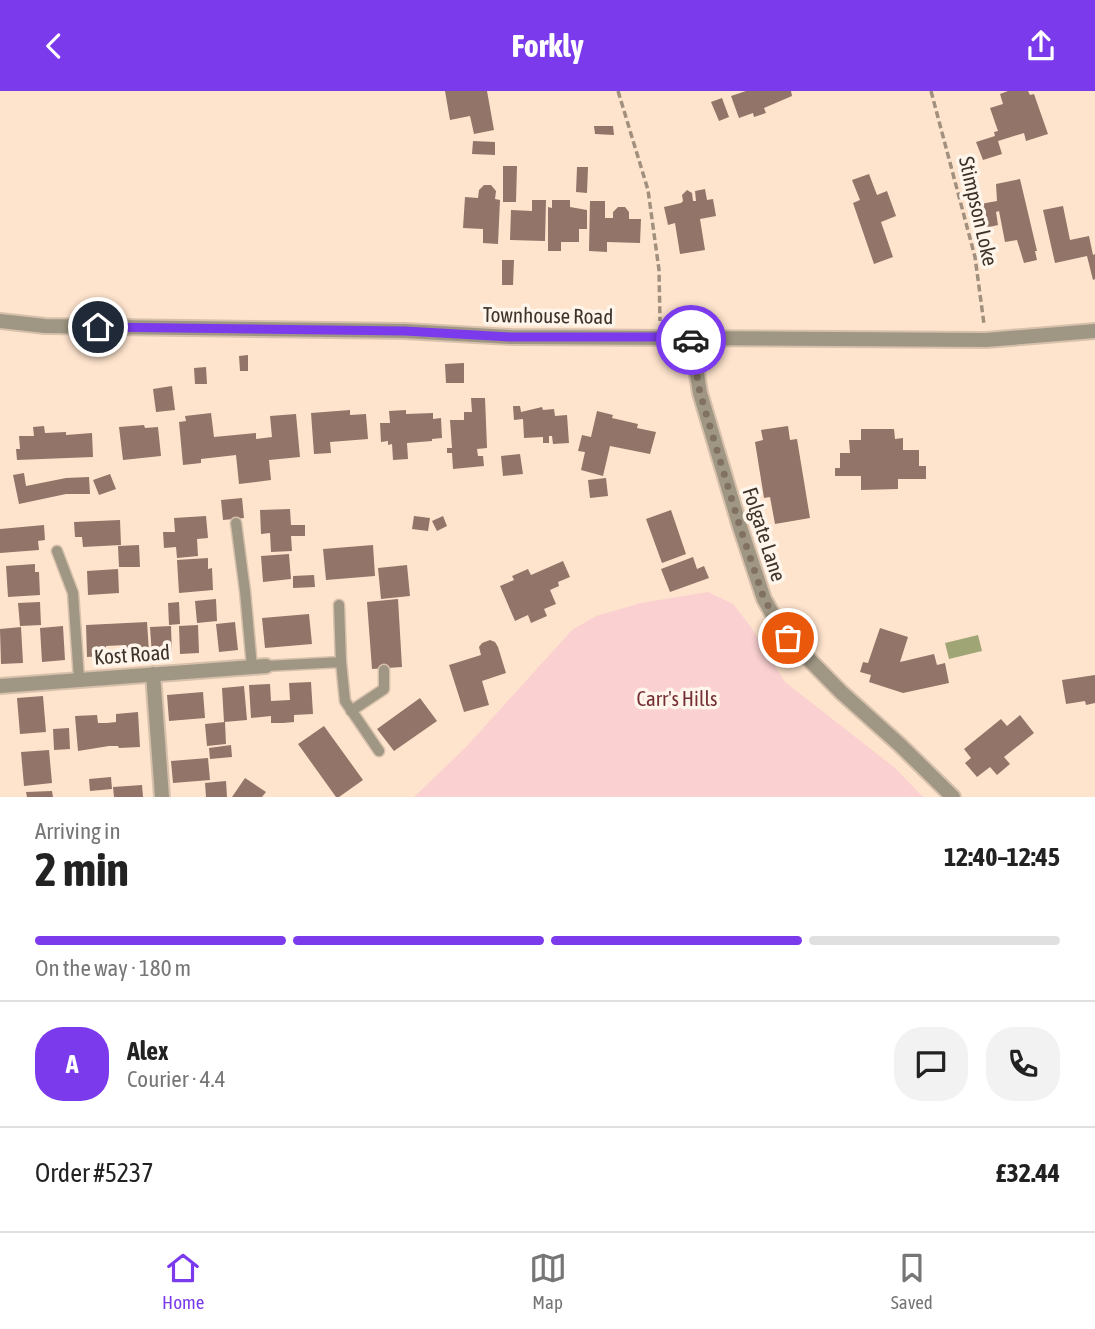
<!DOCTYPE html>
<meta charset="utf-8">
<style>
body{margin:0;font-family:"Asap Condensed",sans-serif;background:#f2f2f2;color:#222;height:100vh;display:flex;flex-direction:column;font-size:26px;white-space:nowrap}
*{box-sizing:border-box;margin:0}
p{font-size:23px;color:#767676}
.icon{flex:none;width:38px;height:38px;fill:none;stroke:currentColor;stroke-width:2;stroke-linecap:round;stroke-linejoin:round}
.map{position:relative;height:706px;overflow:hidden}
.side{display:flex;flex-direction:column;background:#fff;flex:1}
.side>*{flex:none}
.pin{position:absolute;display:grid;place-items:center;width:60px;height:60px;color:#fff;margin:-30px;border:4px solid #fff;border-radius:50%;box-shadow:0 2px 7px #0007}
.courier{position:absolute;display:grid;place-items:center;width:70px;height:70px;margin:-35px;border:5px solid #7c3aed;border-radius:50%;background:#fff;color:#222;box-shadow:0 2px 9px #0007}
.head em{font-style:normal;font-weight:700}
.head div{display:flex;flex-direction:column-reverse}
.head{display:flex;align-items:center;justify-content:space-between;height:119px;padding:0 35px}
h1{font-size:46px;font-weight:700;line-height:52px}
.bar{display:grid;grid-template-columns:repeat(4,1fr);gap:10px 7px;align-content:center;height:84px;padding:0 35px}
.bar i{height:9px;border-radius:5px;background:#e0e0e0}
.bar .selected{background:#7c3aed}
.bar p{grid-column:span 4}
.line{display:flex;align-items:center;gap:18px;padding:0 35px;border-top:2px solid #e0e0e0}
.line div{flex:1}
.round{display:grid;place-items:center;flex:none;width:74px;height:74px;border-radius:28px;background:#f2f2f2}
header{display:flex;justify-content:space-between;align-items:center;height:91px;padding:0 35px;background:#7c3aed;color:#fff;font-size:32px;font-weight:700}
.dock{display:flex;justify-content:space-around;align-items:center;height:98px;border-top:2px solid #e0e0e0;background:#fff;font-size:19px;color:#767676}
.dock a{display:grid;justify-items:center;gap:4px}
.dock .selected{color:#7c3aed}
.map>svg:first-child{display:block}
</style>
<header><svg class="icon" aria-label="back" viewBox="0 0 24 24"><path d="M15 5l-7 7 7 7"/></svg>Forkly<svg class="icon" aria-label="share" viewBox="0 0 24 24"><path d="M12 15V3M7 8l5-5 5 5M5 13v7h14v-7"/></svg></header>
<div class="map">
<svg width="1095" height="706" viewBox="0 0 1095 706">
<rect width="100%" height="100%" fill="#fee4cd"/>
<path fill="#fad0d0" d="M708,501L733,513L751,536L785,591L895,677L923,706H414L467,655L572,539L596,525L641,512Z"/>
<path fill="#a0a575" d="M978,544L982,560L949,568L945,552Z"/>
<path fill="#927468" d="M445,0H487L494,39L474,43L470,25L450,29Z
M746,0H791L792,5L764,17L766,22L754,26L753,22L739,27L731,5Z
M1008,0H1028L1030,4L1034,3L1048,43L1026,50L1024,42L998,50L1002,63L983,69L976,51L995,45L994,41L998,40L990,17L1003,13L1000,3Z
M722,7L729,26L719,30L711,11Z
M594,35H613L614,44L595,43Z
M473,50L495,51V64L472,63Z
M503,75H517L516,111H503Z
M577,76H588L587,102L576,101Z
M869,83L877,104L887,100L896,125L881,131L893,166L874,173L853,112L860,109L852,89Z
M1020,88L1037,160H1035L1037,169L1024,172L1017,149L1005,151L999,120L996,121L998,134L981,138L975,114L997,110L996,93Z
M484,94H491L496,100L495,108L500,109L498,153L483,152V138L463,137L465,106L478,107L479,99Z
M705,98L707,109L713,108L716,125L700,128L705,159L680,163L675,132L668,134L664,116L681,112L683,110L682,104L687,99L692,102L693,110H696L695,100Z
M532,109H546L545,150L510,149L511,119L532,120Z
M552,109H570V116L587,119V138H579V151H561V160H548V116L552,117Z
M590,110H605V127H613V121L618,116H625L629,121V128H641L640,152L607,151V161L589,160Z
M1063,115L1070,149L1089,145L1093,164L1095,163V188L1093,189L1087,165L1055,172L1043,119Z
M502,169H514L513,194H502Z
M248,264V280H240L239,265Z
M464,272V292H446L445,273Z
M206,276L207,293H195L194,277Z
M172,295L175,319L156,321L153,298Z
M471,307H485L487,357L477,358L478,365H483L484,375L453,378L452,362H447V357H452L450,329H464V321H472Z
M513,315H520L521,321L542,316L543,319L554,318L555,325L567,324L569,352L553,353L552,345H549V352H543V346L524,347L523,328L514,329Z
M350,319V324L366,323L368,348L330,351L331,362L314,363L311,322Z
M406,319V323L433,322V328L441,327L442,347L432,348V350L407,352L408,368L393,369L392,353L388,354V350L381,351L380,332H390L389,320Z
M597,320L613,324L612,327L638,333L637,337L656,341L650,363L610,355L603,385L581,379L585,361L578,360L582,344L591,346Z
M211,322L214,346L256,342V348L272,346L270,325L296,323L300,366L269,369L271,389L239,393L236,364L201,368V372L183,374L179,331L186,330L185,325Z
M144,334L145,337L158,336L161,365L123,369L119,336Z
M44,335L45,342L66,341V344L92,342L93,366L17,369L16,358H20L19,345H34L33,336Z
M788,335L790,349L797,348L810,427L775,433L770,406L764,407L755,351L763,349L761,339Z
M861,338H894L895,348L903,347V359H919V375H926V388H898V398L861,399V385H835V377H840V362H850L849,349H861Z
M520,363L523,383L503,385L501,365Z
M24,382L26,395L66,387L89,386L90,403H66L19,413L13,384Z
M110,383L116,398L99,404L93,389Z
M606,387L608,405L590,407L588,389Z
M242,407L244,427L223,429L221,409Z
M290,418L291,434H305V445H291L292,460L271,461L270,442L261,443L260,419Z
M671,419L686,463L662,472L646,428Z
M206,425L208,447L197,448L198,465L177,467L176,456L164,457L163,441H175L174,427Z
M414,425L430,427L428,440L412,438Z
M443,425L447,435L437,440L432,430Z
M120,429L121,454L83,456L82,446H75L74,431Z
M44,434L45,449L38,450L39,459L0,462V438Z
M139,454L140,476H119L118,455Z
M373,454L375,485L326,489L323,458Z
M289,463L291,488L263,491L261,465Z
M693,466L697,478L704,475L709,487L670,501L661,478Z
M208,467V478L212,477L213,499L179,502L177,469Z
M563,470L570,486L558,491L559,495L550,499L556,513L544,518L547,525L531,532L528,524L515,530L500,495L514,489L512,485L528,478L531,484Z
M35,473V481H39L40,504L8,506L6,475Z
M407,474L410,505L381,508L378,477Z
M118,478L119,502L88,504L87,480Z
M314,484L315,496L293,497V485Z
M216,508L217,530L197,532L195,510Z
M398,508L402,576L372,578L367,511Z
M40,511L41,534L20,535L18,512Z
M179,511L180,533L169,534L168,512Z
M309,523L312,553L265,557L262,527Z
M147,531L149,561L127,562L126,554L106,555V565L87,566L86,534Z
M235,531L238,559L219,561L216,533Z
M198,534L199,562L180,563L179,535Z
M63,535L65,569L42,571L40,537Z
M171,535L172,564L152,565L150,536Z
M21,536L23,572L1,573L0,538Z
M880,537L908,546L900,571L934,563L937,574L945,572L949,592L903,602L869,591L871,584L860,581L863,571L868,572Z
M490,549L495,551L498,556L506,582L482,590L489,614L464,621L449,574L481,564L479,556L482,552Z
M1095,584V612L1086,614L1085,610L1066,613L1062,589Z
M311,591L313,623L294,624V631L283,632H271V625L251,627L249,594L270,593L271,610L290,609L289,592Z
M244,595L247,629L224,631L222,597Z
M203,601L205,627L169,630L167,604Z
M43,605L46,641L20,643L17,607Z
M420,607L437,630L394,660L377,638Z
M138,621L140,656L119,657L118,655H109L78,660L75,625L97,624L98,632H107L116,631V623Z
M1020,624L1034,642L1004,666L1010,673L997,684L990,676L977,686L965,672L971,667L964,658L1001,628L1007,635Z
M225,631L226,653L207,655L205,633Z
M324,635L363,689L339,706H336L298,653Z
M69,637L70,658L54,659L53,638Z
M231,654L232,666L210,668L209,657Z
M49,659L52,692L24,695L21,661Z
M208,667L210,689L173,692L171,670Z
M111,686L112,698L90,700L89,688Z
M245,687L266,701L262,706H232Z
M226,690L227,706H206L205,692Z
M142,694L143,706H114L113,696Z
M52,700L53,706H27L26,701Z"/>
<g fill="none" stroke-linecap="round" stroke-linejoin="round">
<g stroke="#d7c1ac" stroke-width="13">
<path id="service" d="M236,432L245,500L252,576
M57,460L73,502L79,588
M341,571L345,610L379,660
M266,575L341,571L339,514
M351,620L384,598V579"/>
</g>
<g stroke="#d7c1ac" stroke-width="18">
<path id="minor" d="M691,246L700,302L740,436L764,508L773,524L788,547L841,601L900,654L953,706
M153,583L162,706
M0,595L266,575"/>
</g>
<g stroke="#d7c1ac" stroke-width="18">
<path id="tertiary" d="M0,230L45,235L405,240L511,246L986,249L1095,240"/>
</g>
<path stroke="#a2907f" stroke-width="3.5" stroke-dasharray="7 3.5" stroke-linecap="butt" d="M618,0L648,99L659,179L660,230
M931,0L975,166L984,233"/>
<use href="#service" stroke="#9f9783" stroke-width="10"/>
<use href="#minor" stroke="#9f9783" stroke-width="14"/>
<use href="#tertiary" stroke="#9f9783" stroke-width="14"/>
</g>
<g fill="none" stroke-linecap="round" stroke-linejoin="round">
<path stroke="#817163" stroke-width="7" stroke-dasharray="0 12.6" d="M691,249L700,302L740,436L764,508L788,547"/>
<path stroke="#7c3aed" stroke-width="9" d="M98,236L405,240L510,246H691V249"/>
</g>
<g text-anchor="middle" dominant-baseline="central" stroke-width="7" stroke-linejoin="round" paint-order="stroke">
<g font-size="21" fill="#3d332a" stroke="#fff5eb">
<text transform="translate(979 120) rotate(77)">Stimpson Loke</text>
<text transform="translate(548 224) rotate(1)">Townhouse Road</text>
<text transform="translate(765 443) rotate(72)">Folgate Lane</text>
<text transform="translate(132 563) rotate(-4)">Kost Road</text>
</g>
<g font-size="21" fill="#732f34" stroke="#fff5eb">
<text x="677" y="607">Carr's Hills</text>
</g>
</g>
</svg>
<div class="pin" style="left:788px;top:547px;background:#ea580c"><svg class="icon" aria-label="bag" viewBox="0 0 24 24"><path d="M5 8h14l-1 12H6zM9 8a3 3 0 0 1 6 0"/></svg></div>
<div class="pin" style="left:98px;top:236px;background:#1f2937"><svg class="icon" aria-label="home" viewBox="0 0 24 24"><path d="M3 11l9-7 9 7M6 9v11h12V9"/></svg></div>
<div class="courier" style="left:691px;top:249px"><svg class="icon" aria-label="car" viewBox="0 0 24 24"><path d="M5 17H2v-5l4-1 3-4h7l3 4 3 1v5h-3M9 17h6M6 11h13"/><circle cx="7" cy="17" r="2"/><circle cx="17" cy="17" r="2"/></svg></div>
</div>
<section class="side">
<div class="head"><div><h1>2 min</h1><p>Arriving in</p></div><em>12:40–12:45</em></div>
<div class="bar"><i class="selected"></i><i class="selected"></i><i class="selected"></i><i></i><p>On the way · 180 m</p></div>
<div class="line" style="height:126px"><b class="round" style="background:#7c3aed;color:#fff">A</b><div><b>Alex</b><p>Courier · 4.4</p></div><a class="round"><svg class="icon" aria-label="chat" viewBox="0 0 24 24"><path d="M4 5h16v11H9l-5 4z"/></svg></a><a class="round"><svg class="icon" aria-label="phone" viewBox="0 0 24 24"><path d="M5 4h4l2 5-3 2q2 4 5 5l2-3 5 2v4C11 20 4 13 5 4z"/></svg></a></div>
<div class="line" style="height:91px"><div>Order #5237</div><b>£32.44</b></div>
</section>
<nav class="dock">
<a class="selected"><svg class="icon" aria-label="home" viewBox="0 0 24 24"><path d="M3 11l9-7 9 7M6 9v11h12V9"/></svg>Home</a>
<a><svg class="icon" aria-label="map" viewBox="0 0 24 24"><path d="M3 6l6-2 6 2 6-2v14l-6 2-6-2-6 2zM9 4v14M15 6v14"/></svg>Map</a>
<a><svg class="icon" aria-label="saved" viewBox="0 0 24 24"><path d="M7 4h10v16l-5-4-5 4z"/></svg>Saved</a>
</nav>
